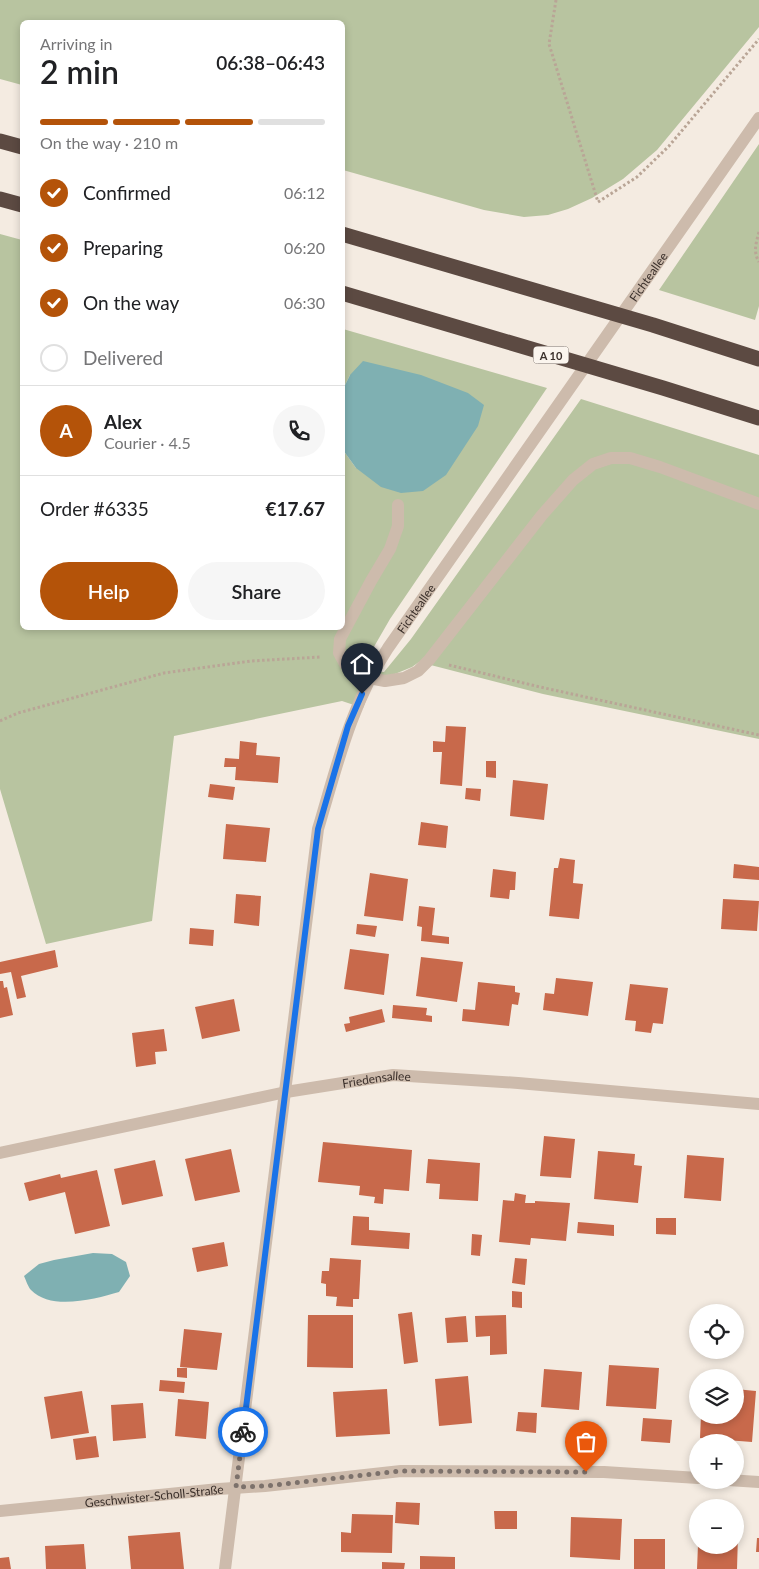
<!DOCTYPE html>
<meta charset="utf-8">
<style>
body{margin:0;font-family:Lato,sans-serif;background:#f6f6f6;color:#202124;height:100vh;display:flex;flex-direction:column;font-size:19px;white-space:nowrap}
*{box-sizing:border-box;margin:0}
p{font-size:16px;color:#757577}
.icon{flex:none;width:28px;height:28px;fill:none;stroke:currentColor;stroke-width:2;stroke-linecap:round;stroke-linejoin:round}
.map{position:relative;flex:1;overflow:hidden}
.sheet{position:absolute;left:20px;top:20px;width:325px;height:610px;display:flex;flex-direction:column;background:#fff;border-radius:8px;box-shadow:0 2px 8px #0003}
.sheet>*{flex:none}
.fabs{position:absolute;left:689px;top:1304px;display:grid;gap:10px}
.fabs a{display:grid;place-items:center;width:55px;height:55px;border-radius:50%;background:#fff;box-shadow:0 2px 8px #0003;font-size:25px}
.pin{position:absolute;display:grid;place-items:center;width:42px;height:42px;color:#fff;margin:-51px -21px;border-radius:50% 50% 50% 0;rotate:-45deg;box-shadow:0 0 5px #0007}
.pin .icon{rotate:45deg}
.courier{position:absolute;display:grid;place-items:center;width:50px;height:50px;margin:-25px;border:4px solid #1a73e8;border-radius:50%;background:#fff;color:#222;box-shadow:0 1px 6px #0007}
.headline em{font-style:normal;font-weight:600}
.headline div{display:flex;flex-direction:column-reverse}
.headline{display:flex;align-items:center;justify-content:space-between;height:85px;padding:0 20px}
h1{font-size:32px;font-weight:600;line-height:38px}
.bar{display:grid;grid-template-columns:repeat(4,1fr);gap:8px 5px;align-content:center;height:60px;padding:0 20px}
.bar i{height:6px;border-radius:4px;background:#e0e0e0}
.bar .on{background:#b45309}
.bar p{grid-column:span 4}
.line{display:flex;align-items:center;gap:12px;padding:0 20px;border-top:1px solid #e0e0e0}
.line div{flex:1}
.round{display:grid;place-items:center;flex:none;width:52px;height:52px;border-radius:26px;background:#f6f6f6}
ol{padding:0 20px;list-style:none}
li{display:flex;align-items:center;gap:15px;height:55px}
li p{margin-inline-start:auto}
li .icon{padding:5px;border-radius:50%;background:#b45309;color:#fff;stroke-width:4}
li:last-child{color:#757577}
li i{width:28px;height:28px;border:2px solid #e0e0e0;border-radius:50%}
.button{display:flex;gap:10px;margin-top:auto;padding:10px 20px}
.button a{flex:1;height:58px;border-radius:30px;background:#b45309;color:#fff;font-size:20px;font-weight:600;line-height:58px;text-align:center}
.button a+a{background:#f6f6f6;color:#202124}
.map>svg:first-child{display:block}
</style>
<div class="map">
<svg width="759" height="1569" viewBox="0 0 759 1569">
<rect width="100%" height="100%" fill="#f4ebe1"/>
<path fill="#b8c4a0" d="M0,0H759V27L657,150L623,179L592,198L568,209L548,215L524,217L484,210L343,170L342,22H22V85L0,79Z
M759,144V306L755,320L659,290Z
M0,234L22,240V628H342L343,450L356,468L350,375L343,389V329L547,388L390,619L360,671L384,672L411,639L581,399L759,455V739L543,694L419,662L412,667L373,683L363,708L342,701L174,736L152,921L46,944L0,789Z"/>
<path fill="#7fb0b2" d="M363,361L421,375L468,393L484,405L478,426L446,475L423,491L401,493L381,487L356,468L343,450V389L350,375Z
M93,1253L112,1254L126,1262L130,1276L119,1292C95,1299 51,1311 31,1290C28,1287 26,1280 24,1276L39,1264L54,1260Z"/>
<path fill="#c8694b" d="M446,726L466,727L462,786L440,784L442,752H433V741L445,742Z
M240,741L257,743L256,755L280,757L278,783L235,780L236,767H224L225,758L239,759Z
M486,761H496V778L486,777Z
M513,780L548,784L544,820L510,816Z
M210,784L235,787L233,800L208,797Z
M466,788L481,789L480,801L465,799Z
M421,822L448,826L446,848L418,845Z
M226,824L270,828L266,862L223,859Z
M560,858L575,860L573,883L583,884L579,919L549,916L554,868H558Z
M734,864L759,867V880L733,878Z
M493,869L516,872L515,890H510L509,899L490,897Z
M370,873L408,879L403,921L364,916Z
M236,894L261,896L259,926L234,923Z
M723,899L759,901L757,931L721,929Z
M419,906L435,908L432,935L449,937V944L421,941L422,927L417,926Z
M357,924L377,926L375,937L356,934Z
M190,928L214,930L213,946L189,944Z
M350,949L389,954L384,995L344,989Z
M55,950L58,967L21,976L26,997L17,999L11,972L0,974V962Z
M421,957L463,962L457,1002L416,996Z
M556,978L593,982L588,1016L543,1010L545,993L554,994Z
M0,981H3L4,988L7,987L13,1015L0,1018Z
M478,982L515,986V992L520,993L518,1005L512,1004L509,1026L462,1021L463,1009L475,1010Z
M630,984L668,988L663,1024L653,1023L651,1033L635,1031L636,1021L625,1020Z
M234,999L240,1031L202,1039L195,1007Z
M393,1005L427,1008L426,1015L432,1016V1022L392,1018Z
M382,1009L385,1022L346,1032L344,1024L350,1023L349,1017Z
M164,1029L167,1051L155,1052L156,1064L136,1067L132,1033Z
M544,1136L575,1139L571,1178L540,1176Z
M323,1142L412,1150L409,1191L384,1189L383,1204L374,1203L375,1197L359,1195L360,1186L318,1182Z
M231,1149L240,1192L195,1201L185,1159Z
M598,1151L635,1154L634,1165L642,1166L638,1203L594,1199Z
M687,1155L724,1158L721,1201L684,1198Z
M428,1159L480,1163L478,1201L439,1199L440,1184L426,1183Z
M155,1160L163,1196L122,1205L114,1169Z
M97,1170L110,1226L75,1234L65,1192L29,1201L24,1183L60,1174L61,1178Z
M515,1193L526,1195L525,1203H535V1201L570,1203L566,1241L531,1238L530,1245L499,1242L503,1200L514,1201Z
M353,1216L369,1217V1230L410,1233L409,1249L351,1245Z
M656,1218H676V1235L656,1234Z
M578,1222L614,1225V1236L577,1233Z
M472,1234L482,1235L480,1256L471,1255Z
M224,1242L228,1266L197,1272L192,1248Z
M330,1258L361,1260L359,1299H353V1307L336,1306L337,1297L326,1296V1284L321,1283L322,1271H329Z
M515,1258L527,1259L525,1285L512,1283Z
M512,1291L522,1292V1308L512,1307Z
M412,1312L418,1362L404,1364L398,1314Z
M308,1315H353V1368L307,1367Z
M506,1315L507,1354L490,1355V1336L476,1337L475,1316Z
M466,1316L468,1342L447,1343L445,1318Z
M184,1329L222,1333L217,1370L180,1367Z
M609,1365L659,1368L656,1409L606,1406Z
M177,1368H187V1378L177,1377Z
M544,1369L582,1372L579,1410L541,1407Z
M468,1376L472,1423L439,1426L435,1379Z
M160,1380L185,1382L184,1393L159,1391Z
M387,1389L390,1434L336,1437L333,1392Z
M735,1389L756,1391L752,1442L700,1438L701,1415H735Z
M82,1391L89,1433L51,1439L44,1397Z
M178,1399L209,1402L206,1439L175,1436Z
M143,1403L146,1438L113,1441L111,1405Z
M518,1412L537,1413L536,1433L516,1431Z
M643,1418L672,1420L670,1443L641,1441Z
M96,1436L99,1457L76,1460L73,1439Z
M396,1502L420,1503L419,1525L395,1523Z
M494,1511H517V1529H495Z
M352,1514L393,1515L392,1553L341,1552V1532L351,1533Z
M571,1517L622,1519L620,1560L570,1557Z
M180,1532L184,1569H131L128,1536Z
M735,1535H738L737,1569H697L698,1545H735Z
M757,1538H759V1552H756Z
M634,1539H665V1569H634Z
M84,1544L86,1569H46L45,1546Z
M420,1556L455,1557V1569H420Z
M9,1557L11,1569H0V1558Z
M382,1562L405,1563L404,1569H382Z"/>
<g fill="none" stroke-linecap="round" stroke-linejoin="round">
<path stroke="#b9a596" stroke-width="3" stroke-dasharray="2.5 2.5" stroke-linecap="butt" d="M556,0L549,44L598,202L637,177L669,146L759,39
M759,232C756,243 753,252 759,262
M449,665L540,687L759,735
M0,721L18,713L164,673L251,661L321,657"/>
<path stroke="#cdbbac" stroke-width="12" d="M398,505V526L390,549L371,581L340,639L339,653L345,664L353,672L369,678L385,681L404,678L418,671L429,660L542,515L573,480L593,464L611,458H630L660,467L759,504"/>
<g stroke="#cdbbac" stroke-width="12">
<path id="s1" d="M0,1153L286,1092L393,1075L518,1083L759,1104"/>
<path d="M728,1480L759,1482"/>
<path id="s2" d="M0,1511L219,1489L265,1486L401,1471L604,1472L698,1478"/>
<path id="s3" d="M225,1569L318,829C337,766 351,704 388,648L759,118"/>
</g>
<path stroke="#5c4a42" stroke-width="15" d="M0,141L22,147
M0,199L22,205
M342,234L653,325L759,359
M342,293L663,388L759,418"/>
</g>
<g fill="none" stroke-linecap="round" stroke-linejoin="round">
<path stroke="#7c716b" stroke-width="5" stroke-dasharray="0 9" d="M243,1432L236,1487L265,1486L401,1471L586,1472"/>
<path stroke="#1a73e8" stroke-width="6" d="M243,1432L318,829L348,726L362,694"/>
</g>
<g text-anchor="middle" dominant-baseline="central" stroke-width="5" stroke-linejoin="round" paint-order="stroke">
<rect fill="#fbf5ee" stroke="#756b66" stroke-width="1" x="533.5" y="346.5" width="35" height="17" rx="4"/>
<g font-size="11" font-weight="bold" fill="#3b302b">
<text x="551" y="355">A 10</text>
</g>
<g font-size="12" fill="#3b302b" stroke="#fbf5ee">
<text stroke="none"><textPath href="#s3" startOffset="1394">Fichteallee</textPath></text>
<text stroke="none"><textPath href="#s3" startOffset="989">Fichteallee</textPath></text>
<text stroke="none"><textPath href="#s1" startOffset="384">Friedensallee</textPath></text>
<text stroke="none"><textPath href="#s2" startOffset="155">Geschwister-Scholl-Straße</textPath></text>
</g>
</g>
</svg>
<div class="fabs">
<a><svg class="icon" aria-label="locate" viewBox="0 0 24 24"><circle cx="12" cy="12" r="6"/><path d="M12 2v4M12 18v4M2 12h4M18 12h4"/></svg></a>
<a><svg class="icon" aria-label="layers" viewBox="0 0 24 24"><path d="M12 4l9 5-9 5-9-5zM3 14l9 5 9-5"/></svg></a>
<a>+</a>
<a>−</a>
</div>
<div class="pin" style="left:586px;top:1472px;background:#ea580c"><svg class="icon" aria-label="bag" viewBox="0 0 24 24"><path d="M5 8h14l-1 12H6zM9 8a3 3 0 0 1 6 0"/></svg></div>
<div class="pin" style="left:362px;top:694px;background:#1f2937"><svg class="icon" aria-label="home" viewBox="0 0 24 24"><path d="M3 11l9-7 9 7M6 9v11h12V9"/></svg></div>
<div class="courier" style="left:243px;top:1432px"><svg class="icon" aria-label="bike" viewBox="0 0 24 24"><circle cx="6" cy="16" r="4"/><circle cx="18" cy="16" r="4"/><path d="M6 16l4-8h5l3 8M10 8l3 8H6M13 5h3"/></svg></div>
<section class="sheet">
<div class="headline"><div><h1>2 min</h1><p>Arriving in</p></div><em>06:38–06:43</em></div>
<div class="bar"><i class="on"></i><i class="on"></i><i class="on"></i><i></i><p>On the way · 210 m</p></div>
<ol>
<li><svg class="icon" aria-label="check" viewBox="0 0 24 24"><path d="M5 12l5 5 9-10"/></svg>Confirmed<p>06:12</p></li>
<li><svg class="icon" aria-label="check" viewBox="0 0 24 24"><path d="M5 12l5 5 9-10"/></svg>Preparing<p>06:20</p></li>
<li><svg class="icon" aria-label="check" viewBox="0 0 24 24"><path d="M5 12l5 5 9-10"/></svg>On the way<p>06:30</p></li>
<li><i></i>Delivered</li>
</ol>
<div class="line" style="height:90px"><b class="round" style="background:#b45309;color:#fff">A</b><div><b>Alex</b><p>Courier · 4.5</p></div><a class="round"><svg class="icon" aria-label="phone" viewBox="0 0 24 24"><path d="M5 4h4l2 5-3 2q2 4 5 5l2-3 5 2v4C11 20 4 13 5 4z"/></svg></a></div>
<div class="line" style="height:65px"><div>Order #6335</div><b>€17.67</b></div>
<div class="button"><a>Help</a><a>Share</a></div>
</section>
</div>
